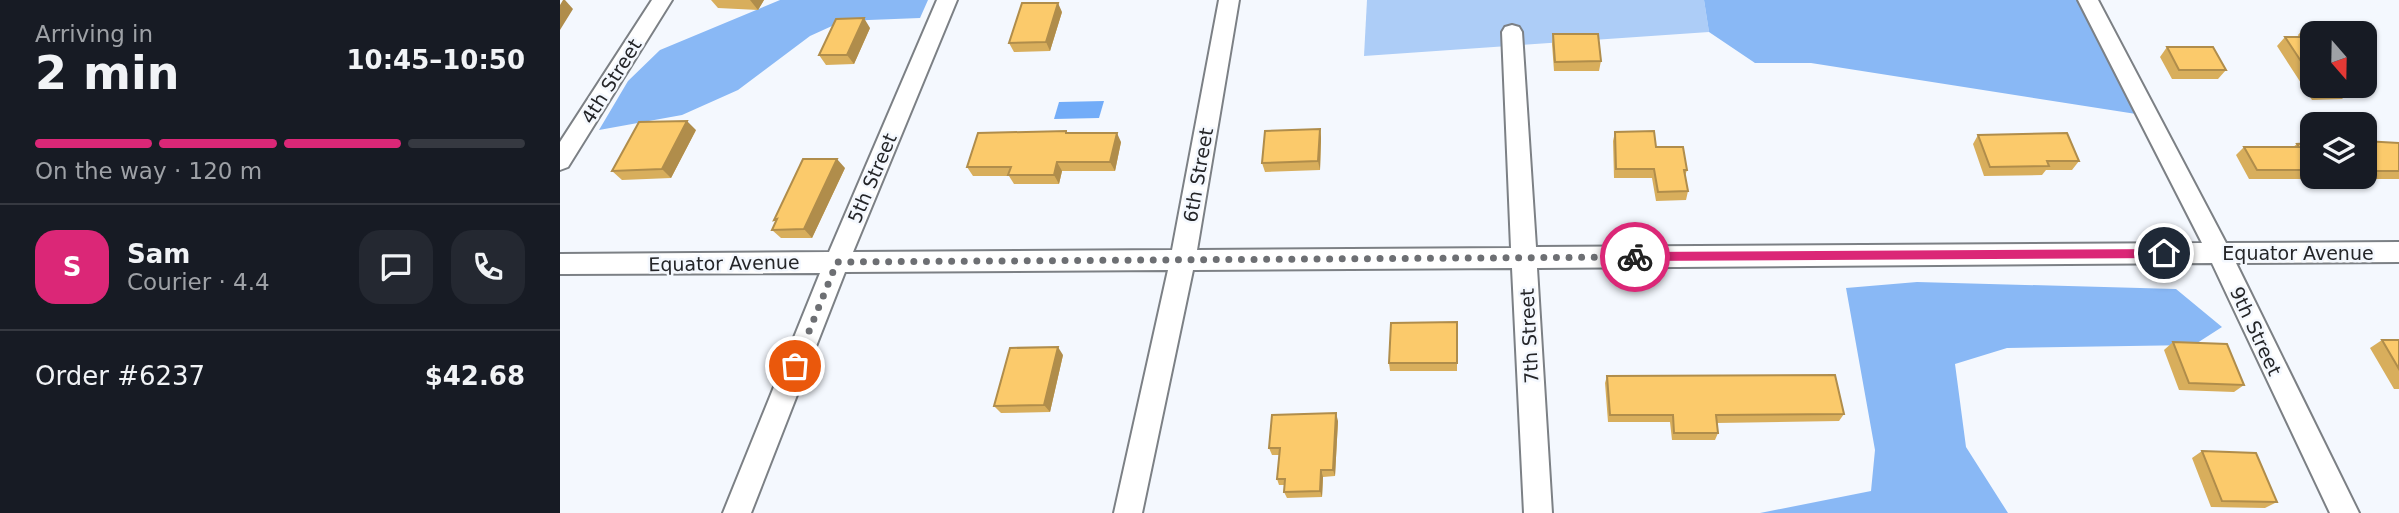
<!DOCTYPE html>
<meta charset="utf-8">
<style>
body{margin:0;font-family:"DejaVu Sans",sans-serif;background:#242831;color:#f1f3f6;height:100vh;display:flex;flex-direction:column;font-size:26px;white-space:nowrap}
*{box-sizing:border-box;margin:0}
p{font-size:23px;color:#9ea1a6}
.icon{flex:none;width:38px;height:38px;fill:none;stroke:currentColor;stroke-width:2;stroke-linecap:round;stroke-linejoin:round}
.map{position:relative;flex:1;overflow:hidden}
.details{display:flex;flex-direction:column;background:#171b24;width:560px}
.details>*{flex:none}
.needle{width:46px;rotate:160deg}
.controls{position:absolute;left:1740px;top:21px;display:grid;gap:14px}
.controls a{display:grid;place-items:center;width:77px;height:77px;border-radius:14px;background:#171b24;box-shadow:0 2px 5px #0004;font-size:35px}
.pin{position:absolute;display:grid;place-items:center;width:60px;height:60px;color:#fff;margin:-30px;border:4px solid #fff;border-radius:50%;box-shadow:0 2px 7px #0007}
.courier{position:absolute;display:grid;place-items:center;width:70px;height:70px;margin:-35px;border:5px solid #db2777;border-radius:50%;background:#fff;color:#222;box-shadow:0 2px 9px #0007}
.summary em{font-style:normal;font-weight:700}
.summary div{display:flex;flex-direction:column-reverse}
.summary{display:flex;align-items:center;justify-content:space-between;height:119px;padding:0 35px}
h1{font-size:46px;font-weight:700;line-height:52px}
.bar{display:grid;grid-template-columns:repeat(4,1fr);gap:10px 7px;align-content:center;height:84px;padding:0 35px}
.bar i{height:9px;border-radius:5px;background:#363941}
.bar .active{background:#db2777}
.bar p{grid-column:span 4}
.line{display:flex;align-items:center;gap:18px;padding:0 35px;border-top:2px solid #363941}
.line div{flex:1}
.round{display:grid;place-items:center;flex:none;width:74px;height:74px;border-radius:21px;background:#242831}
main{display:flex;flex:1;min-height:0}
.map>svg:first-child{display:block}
</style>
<main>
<section class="details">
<div class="summary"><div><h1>2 min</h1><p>Arriving in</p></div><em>10:45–10:50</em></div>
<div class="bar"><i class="active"></i><i class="active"></i><i class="active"></i><i></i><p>On the way · 120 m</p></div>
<div class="line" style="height:126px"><b class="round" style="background:#db2777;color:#fff">S</b><div><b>Sam</b><p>Courier · 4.4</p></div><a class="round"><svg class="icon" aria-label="chat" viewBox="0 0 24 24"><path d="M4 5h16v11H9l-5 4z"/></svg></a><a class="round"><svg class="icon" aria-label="phone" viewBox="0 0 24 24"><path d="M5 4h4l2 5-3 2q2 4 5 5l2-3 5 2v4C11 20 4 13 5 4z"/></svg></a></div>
<div class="line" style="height:91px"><div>Order #6237</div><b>$42.68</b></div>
</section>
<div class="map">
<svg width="1839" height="513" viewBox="0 0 1839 513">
<rect width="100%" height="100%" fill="#f4f8fe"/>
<path fill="#adcdf7" d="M807,0H1144L1149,32L804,56Z"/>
<path fill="#89b8f5" d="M220,0H368L360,18L283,21L250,36L178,90L122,115L39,130L68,81L100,50Z
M1144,0H1524L1589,116L1251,63H1195L1149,32Z
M1357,282L1616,289L1662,327L1634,345L1447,348L1395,364L1406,447L1448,513H1200L1311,491L1315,450L1286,288Z"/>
<path fill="#72acf8" d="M544,101L539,118L494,119L499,102Z"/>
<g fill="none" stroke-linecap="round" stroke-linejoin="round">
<g stroke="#7c8085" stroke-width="4">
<path id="street" d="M92,0H112L8,167L0,170V142Z
M377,0H397L293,252L612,250L659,0H679L637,250L951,248L942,32L945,27L952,25L959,27L962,32L976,247L1642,243L1518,0H1538L1666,243L1839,242V262L1676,263L1799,513H1770L1652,263L977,268L992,513H964L952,268L633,270L582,513H554L608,270L285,272L191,513H163L260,273L0,274V254L269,252Z"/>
</g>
<use href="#street" fill="#fff" fill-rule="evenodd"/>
</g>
<path fill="#d8ae5c" d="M151,0H204L198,10L158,8Z
M502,12L490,51L454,52L449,43Z
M1746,26L1752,33V86H1788L1791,90L1782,99L1752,100L1717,46L1725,37H1739L1738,35Z
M310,28L294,64L266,65L259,55Z
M993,34L1041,61L1039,71H994L992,44Z
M1607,47L1666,70L1658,79H1612L1600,57Z
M760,129L761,138L760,170L705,172L702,163Z
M136,130L111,178L62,180L52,171Z
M506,131L508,133L561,142L555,171H502L499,184H454L449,176H413L407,167Z
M1055,132L1096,147L1127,170L1125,176L1128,191L1126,200L1096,201L1092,178H1054L1053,141Z
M1418,135L1519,161L1512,170H1486L1482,175L1424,176L1413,144Z
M1804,141L1839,143V179H1689L1676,155L1684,147H1733L1737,144L1752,143V177H1804Z
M285,168L252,238H221L212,230L216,221L214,220Z
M897,322V371H830L829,363Z
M1822,340H1839V389H1834L1810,348Z
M1613,342L1684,385L1674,392L1619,390L1604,350Z
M503,355L490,412L441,413L434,406Z
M1047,376L1284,414L1279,421L1156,423L1158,433L1155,440H1112L1110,422H1048L1045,383Z
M778,421L775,476L763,477L762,497L727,498L724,492V485H719L717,479L719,455H712L709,448Z
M1642,451L1717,502L1705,508L1651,507L1632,458Z"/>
<path fill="#b08d4b" d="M3,0H5L13,9L0,30V5Z
M190,0H204L198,10Z
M498,3L502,12L490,51L486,42Z
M304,18L310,28L294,64L287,55Z
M127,121L136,130L111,178L102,169Z
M760,129L761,138L760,170L758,161Z
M557,133L561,142L555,171L550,162Z
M277,159L285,168L252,238L244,229Z
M497,162L502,171L499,184L494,175Z
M498,347L503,355L490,412L484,405Z
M776,413L778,421L775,476L773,470Z
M761,470L763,477L762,497L760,491Z"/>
<path fill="#fbca6b" stroke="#b08d4b" stroke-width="2" d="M462,3H498L486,42L449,43Z
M304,18L287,55H259L276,19Z
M1746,26H1780L1785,33H1752V35Z
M993,34H1038L1041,61L995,62Z
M1725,37H1752V78Z
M1607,47H1653L1666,70H1619Z
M1757,86H1788L1791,90L1760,91Z
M127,121L102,169L52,171L79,122Z
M760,129L758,161L702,163L705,131Z
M506,131V133H557L550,162H497L494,175H448L451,167H407L418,133Z
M1094,131L1096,147H1123L1127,170H1124L1128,191L1098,192L1094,169H1056L1055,132Z
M1507,133L1519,161H1487L1489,166L1430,167L1418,135Z
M1804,141L1839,143V171H1804Z
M1752,143V170H1697L1684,147H1739L1737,144Z
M243,159H277L244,229L212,230L217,219L214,220Z
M897,322V363H829L831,323Z
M1822,340H1839V369Z
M1613,342L1667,344L1684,385L1629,383Z
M498,347L484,405L434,406L450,348Z
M1275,375L1284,414L1156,415L1158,433H1114L1113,415H1050L1047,376Z
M776,413L773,470H761L760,491L724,492L725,479H717L720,448H709L712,415Z
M1642,451L1696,453L1717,502L1662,501Z"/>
<path fill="#db2777" d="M1604,249L1610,253L1604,258L1075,261L1069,257L1075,252Z"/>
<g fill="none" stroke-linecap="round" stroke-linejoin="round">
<path stroke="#6d6f73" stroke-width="7" stroke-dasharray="0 12.6" d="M235,366L277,262L1075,257"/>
</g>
<g text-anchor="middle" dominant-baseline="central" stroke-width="5" stroke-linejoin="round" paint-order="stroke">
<g font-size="19" fill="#242528" stroke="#f4f8fe">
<text transform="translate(51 81) rotate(-58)">4th Street</text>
<text transform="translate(638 175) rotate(-80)">6th Street</text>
<text transform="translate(312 178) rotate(-67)">5th Street</text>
<text x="1738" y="253">Equator Avenue</text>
<text transform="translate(164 263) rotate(-1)">Equator Avenue</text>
<text transform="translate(1696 331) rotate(65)">9th Street</text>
<text transform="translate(969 336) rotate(-93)">7th Street</text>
</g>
</g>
</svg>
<div class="controls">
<a><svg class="needle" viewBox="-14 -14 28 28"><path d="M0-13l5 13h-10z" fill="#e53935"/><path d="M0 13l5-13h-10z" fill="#9ea1a6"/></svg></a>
<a><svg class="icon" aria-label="layers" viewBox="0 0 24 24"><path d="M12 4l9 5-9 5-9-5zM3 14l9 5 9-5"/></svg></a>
</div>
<div class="pin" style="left:235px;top:366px;background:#ea580c"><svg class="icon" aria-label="bag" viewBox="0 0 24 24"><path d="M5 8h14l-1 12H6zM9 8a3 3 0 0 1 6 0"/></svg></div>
<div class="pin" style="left:1604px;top:253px;background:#1f2937"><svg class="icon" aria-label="home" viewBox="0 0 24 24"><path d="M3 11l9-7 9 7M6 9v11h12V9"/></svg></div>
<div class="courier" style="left:1075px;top:257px"><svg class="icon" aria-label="bike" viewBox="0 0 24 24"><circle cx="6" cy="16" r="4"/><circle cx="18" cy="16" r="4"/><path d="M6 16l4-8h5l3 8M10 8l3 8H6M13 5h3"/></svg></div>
</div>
</main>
